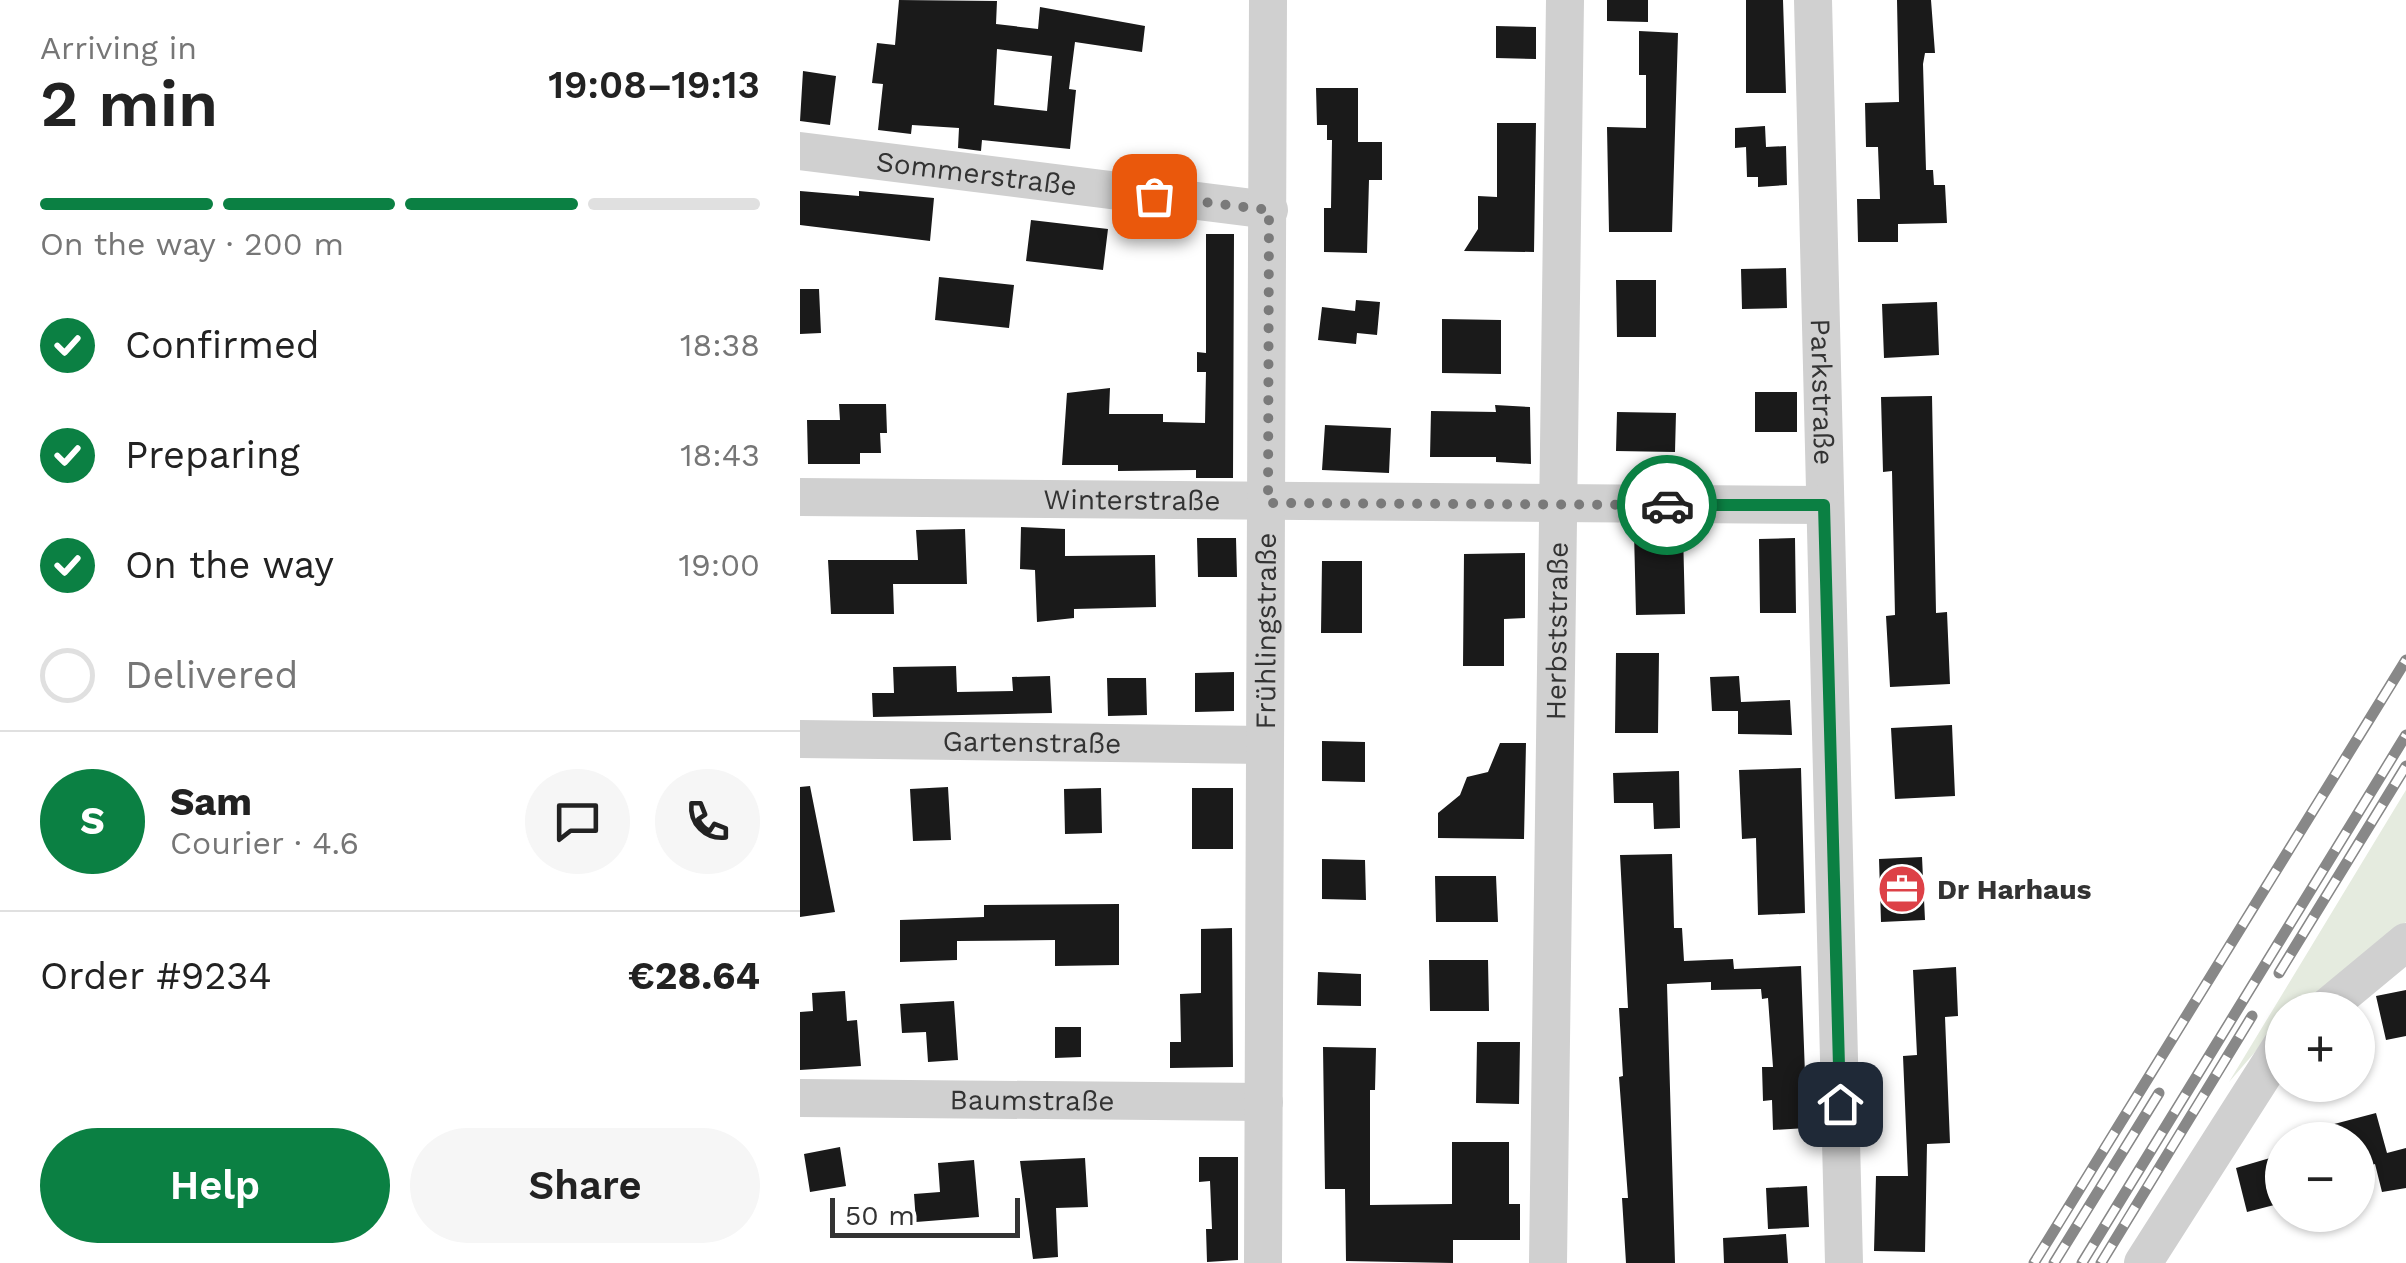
<!DOCTYPE html>
<meta charset="utf-8">
<style>
body{margin:0;font-family:"Work Sans",sans-serif;background:#f6f6f6;color:#222;height:100vh;display:flex;flex-direction:column;font-size:38px;white-space:nowrap}
*{box-sizing:border-box;margin:0}
p{font-size:32px;color:#767676}
.icon{flex:none;width:55px;height:55px;fill:none;stroke:currentColor;stroke-width:2;stroke-linecap:round;stroke-linejoin:round}
.map{position:relative;flex:1;overflow:hidden}
.details{display:flex;flex-direction:column;background:#fff;width:800px}
.details>*{flex:none}
.tools{position:absolute;left:1465px;top:992px;display:grid;gap:20px}
.tools a{display:grid;place-items:center;width:110px;height:110px;border-radius:50%;background:#fff;box-shadow:0 2px 8px #0004;font-size:50px}
.scale{position:absolute;left:30px;bottom:25px;width:190px;box-sizing:border-box;padding-left:10px;border:5px solid #333;border-top:0;font-size:28px;line-height:35px;white-space:nowrap;color:#333;-webkit-text-stroke:8px #fff;paint-order:stroke}
.pin{position:absolute;display:grid;place-items:center;width:85px;height:85px;color:#fff;margin:-42px;border-radius:20px;box-shadow:0 5px 15px #0006}
.courier{position:absolute;display:grid;place-items:center;width:100px;height:100px;margin:-50px;border:8px solid #0b8043;border-radius:50%;background:#fff;color:#222;box-shadow:0 2px 12px #0007}
.head em{font-style:normal;font-weight:600}
.head div{display:flex;flex-direction:column-reverse}
.head{display:flex;align-items:center;justify-content:space-between;height:170px;padding:0 40px}
h1{font-size:65px;font-weight:600;line-height:75px}
.bar{display:grid;grid-template-columns:repeat(4,1fr);gap:15px 10px;align-content:center;height:120px;padding:0 40px}
.bar i{height:12px;border-radius:8px;background:#e0e0e0}
.bar .current{background:#0b8043}
.bar p{grid-column:span 4}
.line{display:flex;align-items:center;gap:25px;padding:0 40px;border-top:2px solid #e0e0e0}
.line div{flex:1}
.round{display:grid;place-items:center;flex:none;width:105px;height:105px;border-radius:52px;background:#f6f6f6}
ol{padding:0 40px;list-style:none}
li{display:flex;align-items:center;gap:30px;height:110px}
li p{margin-inline-start:auto}
li .icon{padding:10px;border-radius:50%;background:#0b8043;color:#fff;stroke-width:4}
li:last-child{color:#767676}
li i{width:55px;height:55px;border:5px solid #e0e0e0;border-radius:50%}
.action{display:flex;gap:20px;margin-top:auto;padding:20px 40px}
.action a{flex:1;height:115px;border-radius:60px;background:#0b8043;color:#fff;font-size:40px;font-weight:600;line-height:115px;text-align:center}
.action a+a{background:#f6f6f6;color:#222}
main{display:flex;flex:1;min-height:0}
.map>svg:first-child{display:block}
</style>
<main>
<section class="details">
<div class="head"><div><h1>2 min</h1><p>Arriving in</p></div><em>19:08–19:13</em></div>
<div class="bar"><i class="current"></i><i class="current"></i><i class="current"></i><i></i><p>On the way · 200 m</p></div>
<ol>
<li><svg class="icon" aria-label="check" viewBox="0 0 24 24"><path d="M5 12l5 5 9-10"/></svg>Confirmed<p>18:38</p></li>
<li><svg class="icon" aria-label="check" viewBox="0 0 24 24"><path d="M5 12l5 5 9-10"/></svg>Preparing<p>18:43</p></li>
<li><svg class="icon" aria-label="check" viewBox="0 0 24 24"><path d="M5 12l5 5 9-10"/></svg>On the way<p>19:00</p></li>
<li><i></i>Delivered</li>
</ol>
<div class="line" style="height:180px"><b class="round" style="background:#0b8043;color:#fff">S</b><div><b>Sam</b><p>Courier · 4.6</p></div><a class="round"><svg class="icon" aria-label="chat" viewBox="0 0 24 24"><path d="M4 5h16v11H9l-5 4z"/></svg></a><a class="round"><svg class="icon" aria-label="phone" viewBox="0 0 24 24"><path d="M5 4h4l2 5-3 2q2 4 5 5l2-3 5 2v4C11 20 4 13 5 4z"/></svg></a></div>
<div class="line" style="height:130px"><div>Order #9234</div><b>€28.64</b></div>
<div class="action"><a>Help</a><a>Share</a></div>
</section>
<div class="map">
<svg width="1606" height="1263" viewBox="0 0 1606 1263">
<rect width="100%" height="100%" fill="#fff"/>
<path fill="#e5ebdf" d="M1606,790V922L1584,946L1494,1010H1482V1021L1429,1082Z"/>
<path fill="#1a1a1a" fill-rule="evenodd" d="M99,0L197,1L196,24L238,29L240,7L345,26L342,52L275,42L269,89L276,90L270,149L182,140L181,151L158,148L159,128L112,125L111,134L78,130L83,84L72,83L77,43L95,45ZM197,49L252,56L247,111L194,105Z
M807,0H848V22L807,21Z
M946,0H983L986,93H946Z
M1097,0H1131L1135,53H1125L1123,64L1126,170H1133L1134,185H1145L1147,223L1098,224V242H1058L1057,199H1080L1078,147H1066L1065,103L1099,102Z
M696,26L736,27V59L696,58Z
M839,31L878,33L872,232H809L807,127L846,128V75H839Z
M3,71L36,76L30,125L0,121Z
M516,88H558V142H582V180H569L567,253L524,252V208H531L532,140H527V125H517Z
M697,123H736L734,252L664,251L678,229V196L697,197Z
M965,126L966,147L986,146L987,185L958,187V177H947L946,147L935,148V128Z
M0,191L59,196V191L134,198L130,241L0,225Z
M231,220L308,229L303,270L226,261Z
M406,234H434L433,478H396V470L318,471V465H262L267,393L310,388L309,414H363V422L405,423L406,372H397V352L406,353Z
M986,268L987,308L942,309L941,269Z
M139,277L214,285L209,328L135,320Z
M816,280H856V337H817Z
M0,289H19L21,333L0,334Z
M556,300L580,302L577,335L557,333L556,344L518,340L522,307L555,311Z
M1137,302L1139,355L1084,358L1082,304Z
M642,319L701,320V374L642,373Z
M955,392H997V432H955Z
M1132,396L1136,613L1147,612L1150,684L1090,687L1086,616L1095,615L1092,471L1083,472L1081,397Z
M39,404H86L87,433H80L81,453H60V464H8L7,420H40Z
M695,405L730,407L731,464L696,462V457H630L631,411L696,412Z
M817,412L876,413L875,452L816,451Z
M525,425L591,428L589,473L522,470Z
M221,527L265,529V556L355,555L356,607L274,609V618L237,622L235,570L220,569Z
M165,529L167,584H93L94,614H31L28,560H118L116,530Z
M883,531L885,614L836,615L834,532Z
M397,538H436L437,577H398Z
M995,538L996,613H960L959,539Z
M725,553V618L704,619V666H663L664,554Z
M522,561H562V633H521Z
M816,653H859L858,733H815Z
M156,666L157,692L213,691L212,677L250,676L252,713L73,717L72,693H94L93,667Z
M434,672V711L395,712V673Z
M939,676L941,702L990,700L992,735L938,734V711H912L910,677Z
M307,678H346L347,715L308,716Z
M1152,725L1155,796L1095,799L1091,728Z
M522,741L565,742V782L522,781Z
M700,743H726L724,839L638,838V813L660,795L667,777L688,772Z
M1001,768L1005,913L958,915L956,838L942,839L939,770Z
M879,771L880,828L854,829L853,803H814L813,773Z
M10,786L35,912L0,917V787Z
M148,787L151,840L113,841L110,789Z
M301,788L302,833L265,834L264,789Z
M392,788H433V849H392Z
M872,854L874,928H882L884,961L933,959L934,969L1001,966L1007,1128L973,1130L972,1100L963,1101L962,1067H973L968,998L962,999L961,989L911,990V982L867,984L875,1263H826L822,1198H828L819,1077L823,1076L819,1008H828L820,855Z
M1122,857L1125,920L1081,922L1079,859Z
M522,859L565,860L566,900L522,899Z
M635,876H696L698,922H636Z
M319,904V965L255,966V940L157,941V960L100,962V920L184,917V905Z
M432,928L433,1067L370,1068V1042H381L380,994L401,993V929Z
M629,960H688L689,1011H630Z
M1156,967L1158,1016L1145,1017L1150,1143L1127,1144L1125,1252L1074,1251L1076,1176H1108L1103,1056L1117,1055L1113,970Z
M518,972L561,974V1006L517,1005Z
M1606,990V1036L1586,1040L1576,996Z
M45,991L47,1021L57,1020L61,1066L0,1070V1012L13,1011L12,993Z
M154,1001L158,1060L128,1062L126,1032L102,1033L100,1004Z
M255,1027H281V1057L255,1058Z
M677,1042H720L719,1104L676,1103Z
M523,1047L576,1048L575,1090H570V1205L652,1204V1142H709V1204H720V1240H653V1263L546,1261L545,1189H525Z
M1576,1113L1587,1153L1606,1148V1188L1582,1192L1575,1164L1558,1169V1140H1501L1500,1133Z
M40,1147L46,1186L10,1192L4,1154Z
M399,1157H438V1260L407,1262L406,1229H412L410,1181L399,1182Z
M285,1158L288,1207L256,1208L258,1257L233,1259L220,1161Z
M1470,1158L1482,1203L1447,1212L1436,1168Z
M174,1160L179,1217L116,1222L114,1194L140,1192L138,1163Z
M1007,1186L1009,1227L968,1229L966,1188Z
M986,1234L988,1263H924L923,1238Z"/>
<g fill="none" stroke-linecap="round" stroke-linejoin="round">
<g stroke="#d0d0d0" stroke-width="38">
<path id="s1" d="M1013,0L1044,1263"/>
<path id="s2" d="M0,151L469,210"/>
<path id="s3" d="M0,497L1024,505"/>
<path id="s4" d="M0,739L464,745"/>
<path d="M1524,1010L1606,942"/>
<path id="s5" d="M0,1098L464,1102"/>
<path id="s6" d="M463,1263L468,0"/>
<path id="s7" d="M748,1263L765,0"/>
<path d="M1343,1263L1482,1045"/>
</g>
<g stroke="#888" stroke-width="11">
<path id="rail" d="M1479,973L1606,766
M1234,1263L1606,660
M1254,1263L1359,1093
M1282,1263L1606,735
M1301,1263L1452,1016"/>
</g>
<use href="#rail" stroke="#fff" stroke-width="8" stroke-dasharray="22" stroke-linecap="butt"/>
</g>
<g fill="none" stroke-linecap="round" stroke-linejoin="round">
<path stroke="#7a7a7a" stroke-width="10" stroke-dasharray="0 18" d="M354,196L469,210L468,503L867,505"/>
<path stroke="#0b8043" stroke-width="12" d="M867,505H1024L1040,1104"/>
</g>
<defs>
<g id="office-disc" transform="scale(2.5)"><circle r="9.5" fill="#dd4147" stroke="#fff"/><path d="M-6-3h4V-5.5h4V-3h4V5H-6ZM-1-4.5V-3h2v-1.5ZM-6 0V1H6V0Z" fill="#fff"/></g>
</defs>
<g fill-rule="evenodd">
<use href="#office-disc" x="1102" y="889"/>
</g>
<g text-anchor="middle" dominant-baseline="central" stroke-width="10" stroke-linejoin="round" paint-order="stroke">
<g font-size="28" fill="#333" stroke="#fff">
<text stroke="none"><textPath href="#s2" startOffset="178">Sommerstraße</textPath></text>
<text stroke="none"><textPath href="#s1" startOffset="392">Parkstraße</textPath></text>
<text stroke="none"><textPath href="#s3" startOffset="332">Winterstraße</textPath></text>
<text stroke="none"><textPath href="#s6" startOffset="632">Frühlingstraße</textPath></text>
<text stroke="none"><textPath href="#s7" startOffset="632">Herbststraße</textPath></text>
<text stroke="none"><textPath href="#s4" startOffset="232">Gartenstraße</textPath></text>
<text stroke="none"><textPath href="#s5" startOffset="232">Baumstraße</textPath></text>
</g>
<g font-size="28" font-weight="bold" fill="#333" stroke="#fff" text-anchor="start">
<text x="1137" y="889">Dr Harhaus</text>
</g>
</g>
</svg>
<div class="tools">
<a>+</a>
<a>−</a>
</div>
<div class="scale">50 m</div>
<div class="pin" style="left:354px;top:196px;background:#ea580c"><svg class="icon" aria-label="bag" viewBox="0 0 24 24"><path d="M5 8h14l-1 12H6zM9 8a3 3 0 0 1 6 0"/></svg></div>
<div class="pin" style="left:1040px;top:1104px;background:#1f2937"><svg class="icon" aria-label="home" viewBox="0 0 24 24"><path d="M3 11l9-7 9 7M6 9v11h12V9"/></svg></div>
<div class="courier" style="left:867px;top:505px"><svg class="icon" aria-label="car" viewBox="0 0 24 24"><path d="M5 17H2v-5l4-1 3-4h7l3 4 3 1v5h-3M9 17h6M6 11h13"/><circle cx="7" cy="17" r="2"/><circle cx="17" cy="17" r="2"/></svg></div>
</div>
</main>
